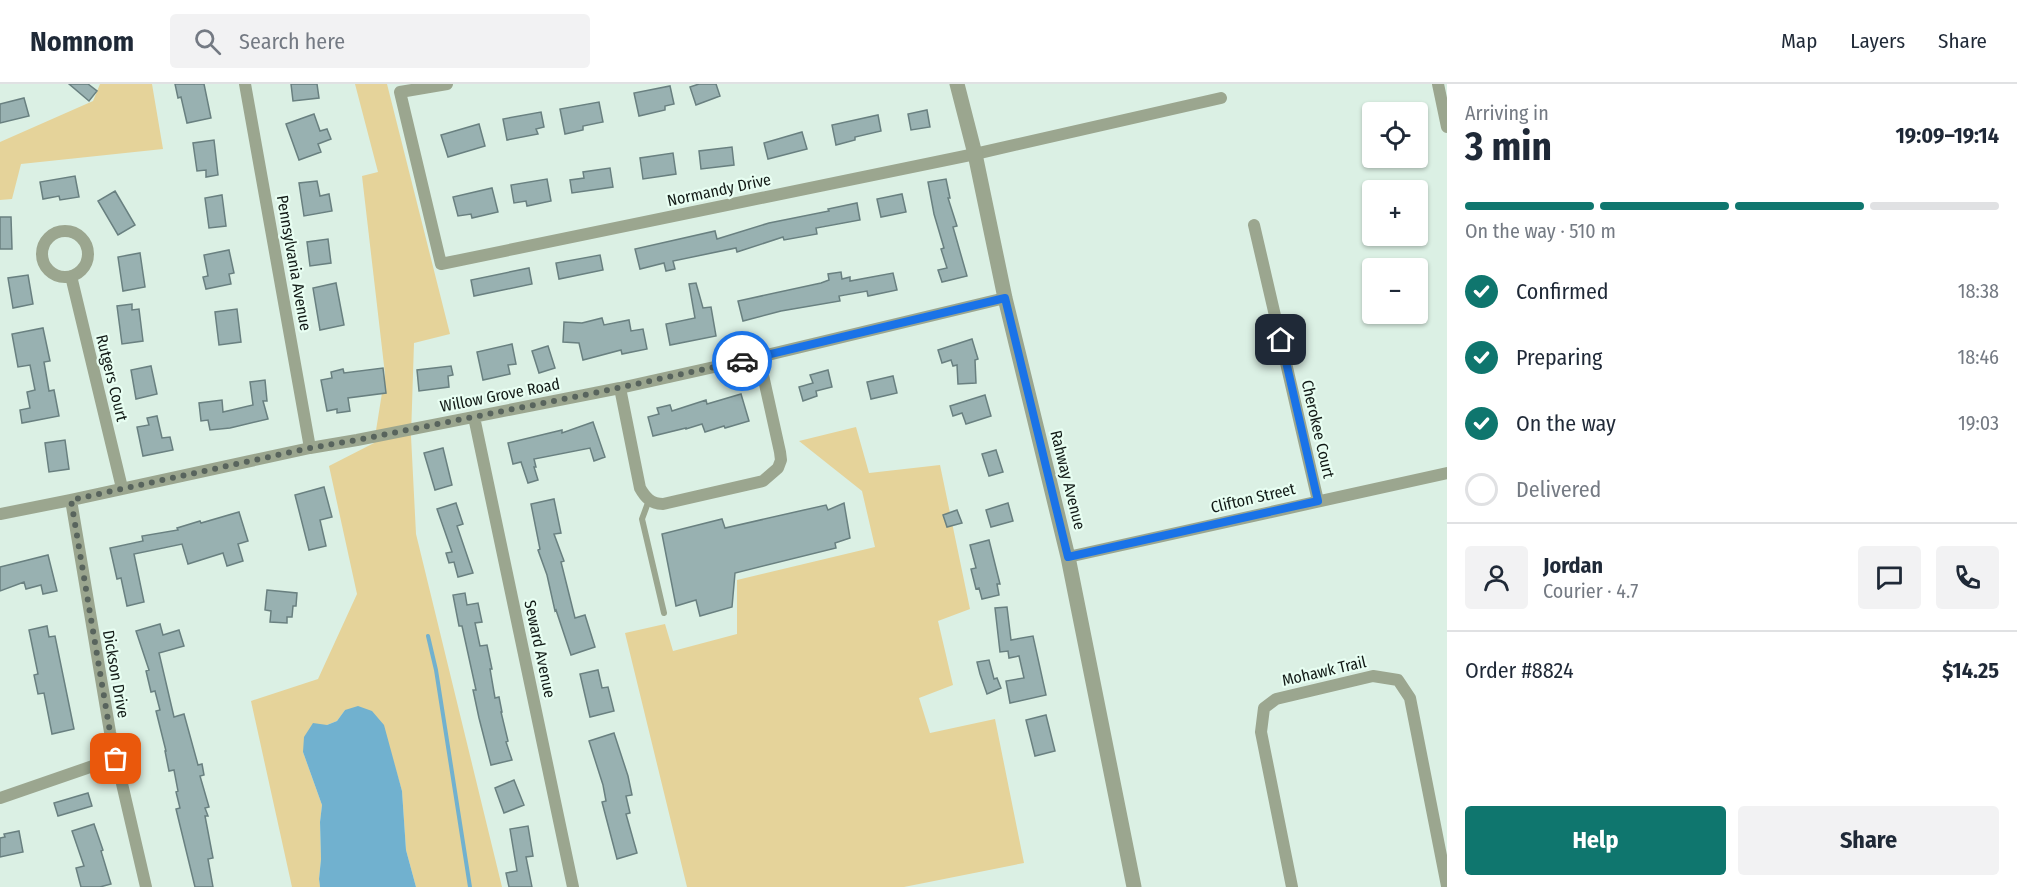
<!DOCTYPE html>
<meta charset="utf-8">
<style>
body{margin:0;font-family:"Fira Sans Condensed",sans-serif;background:#f2f2f3;color:#1f2937;height:100vh;display:flex;flex-direction:column;font-size:22px;white-space:nowrap}
*{box-sizing:border-box;margin:0}
p{font-size:20px;color:#747a83}
.icon{flex:none;width:33px;height:33px;fill:none;stroke:currentColor;stroke-width:2;stroke-linecap:round;stroke-linejoin:round}
.map{position:relative;flex:1;overflow:hidden}
.side{display:flex;flex-direction:column;background:#fff;width:570px}
.side>*{flex:none}
.buttons{position:absolute;left:1362px;top:18px;display:grid;gap:12px}
.buttons a{display:grid;place-items:center;width:66px;height:66px;border-radius:6px;background:#fff;box-shadow:0 2px 4px #0004;font-size:30px}
.pin{position:absolute;display:grid;place-items:center;width:51px;height:51px;color:#fff;margin:-26px;border-radius:12px;box-shadow:0 3px 9px #0006}
.courier{position:absolute;display:grid;place-items:center;width:60px;height:60px;margin:-30px;border:4px solid #1a73e8;border-radius:50%;background:#fff;color:#222;box-shadow:0 2px 8px #0007}
.overview em{font-style:normal;font-weight:700}
.overview div{display:flex;flex-direction:column-reverse}
.overview{display:flex;align-items:center;justify-content:space-between;height:102px;padding:0 18px}
h1{font-size:39px;font-weight:700;line-height:45px}
.bar{display:grid;grid-template-columns:repeat(4,1fr);gap:9px 6px;align-content:center;height:72px;padding:0 18px}
.bar i{height:8px;border-radius:4px;background:#e0e1e3}
.bar .selected{background:#0f766e}
.bar p{grid-column:span 4}
.line{display:flex;align-items:center;gap:15px;padding:0 18px;border-top:2px solid #e0e1e3}
.line div{flex:1}
.round{display:grid;place-items:center;flex:none;width:63px;height:63px;border-radius:6px;background:#f2f2f3}
ol{padding:0 18px;list-style:none}
li{display:flex;align-items:center;gap:18px;height:66px}
li p{margin-inline-start:auto}
li .icon{padding:6px;border-radius:50%;background:#0f766e;color:#fff;stroke-width:4}
li:last-child{color:#747a83}
li i{width:33px;height:33px;border:3px solid #e0e1e3;border-radius:50%}
.cta{display:flex;gap:12px;margin-top:auto;padding:12px 18px}
.cta a{flex:1;height:69px;border-radius:6px;background:#0f766e;color:#fff;font-size:24px;font-weight:700;line-height:69px;text-align:center}
.cta a+a{background:#f2f2f3;color:#1f2937}
header{display:flex;align-items:center;gap:36px;box-sizing:border-box;height:84px;padding:0 30px;background:#fff;border-bottom:2px solid #e0e1e3}
header strong{font-size:28px}
nav{display:flex;gap:33px;margin-inline-start:auto;font-size:21px}
.search{width:420px;height:54px;background:#f2f2f3;display:flex;align-items:center;gap:15px;box-sizing:border-box;padding:0 21px;border-radius:6px;color:#747a83;font-size:22px}
main{display:flex;flex:1;min-height:0}
.map>svg:first-child{display:block}
</style>
<header>
<strong>Nomnom</strong>
<div class="search"><svg class="icon" aria-label="search" viewBox="0 0 24 24"><circle cx="10" cy="10" r="6"/><path d="M15 15l6 6"/></svg>Search here</div>
<nav><a>Map</a><a>Layers</a><a>Share</a></nav>
</header>
<main>
<div class="map">
<svg width="1447" height="803" viewBox="0 0 1447 803">
<rect width="100%" height="100%" fill="#dbf0e4"/>
<path fill="#e5d39a" d="M100,0H152L163,65L21,80L12,115L0,116V58L93,17Z
M355,0H387L450,250L414,259L411,352L416,450L502,803H416L406,766L402,707L392,673L345,626L337,637L327,641L303,668L322,721L320,738L321,775L319,795L320,803H292L251,617L318,595L357,510L329,382L374,359L385,290L362,92L378,88Z
M856,343L869,389L940,381L970,525L938,537L953,601L919,614L930,649L995,635L1024,779L904,803H687L625,549L665,540L673,567L737,550V496L875,463L862,407L799,357Z"/>
<path fill="#71b1cf" d="M358,622L372,627L384,641L402,707L406,766L416,803H320L319,795L321,775L320,738L322,721L303,668L304,653L313,639L327,641L337,637L345,626Z"/>
<g fill="none" stroke-linecap="round" stroke-linejoin="round">
<path stroke="#71b1cf" stroke-width="4" d="M428,552L436,586L470,803"/>
</g>
<path fill="#98b1b1" stroke="#698080" stroke-width="1.5" d="M69,0H88L97,7L89,17Z
M175,0H204L211,34L187,39L181,13L178,14Z
M291,0H317L319,14L293,17Z
M699,0H716L720,12L696,21L690,3Z
M670,2L674,20L665,22V26L639,32L634,9Z
M24,14L29,32L0,39V20Z
M599,18L603,38L583,42V46L565,50L560,25Z
M927,26L930,43L911,46L908,30Z
M541,28L544,43L536,45L538,50L507,56L503,35Z
M314,30L320,47L327,45L331,55L318,60L321,68L299,76L286,40Z
M878,31L881,47L855,53V56L836,61L832,41Z
M479,40L485,62L448,73L441,51Z
M802,48L807,65L768,75L764,59Z
M214,56L218,91L206,93V86L197,87L193,59Z
M732,63L734,81L701,85L699,67Z
M673,69L676,90L643,95L640,74Z
M610,84L613,103L572,109L570,96L584,94L583,88Z
M75,92L79,113L60,116L59,112L43,115L40,98Z
M547,95L551,117L527,122L526,117L514,119L511,101Z
M946,95L950,114H948L957,142L953,143L967,192L942,198L938,186L947,184L941,165L944,164L934,130L928,98Z
M317,97L320,112L329,110L332,127L304,132L299,99Z
M492,104L498,128L472,134L471,130L458,132L453,113Z
M115,107L135,141L118,151L98,117Z
M902,110L906,128L881,133L877,115Z
M222,111L226,142L209,144L205,114Z
M857,119L860,136L816,144L817,150L784,156L783,153L737,168L736,164L673,177L675,185L666,187L664,179L640,185L635,165L715,147L717,155L769,139L829,127L828,125Z
M0,133H11L12,165H0Z
M328,155L331,179L310,182L307,158Z
M229,166L234,189L229,190L231,200L206,205L203,193L208,192L204,171Z
M140,169L145,203L123,207L118,173Z
M600,171L603,186L559,195L556,179Z
M529,184L532,200L474,212L471,196Z
M841,188L842,195L850,193V197L893,189L897,206L868,212L867,207L839,212L840,217L781,227L743,237L738,217L821,199L829,196L828,190Z
M28,191L33,220L13,224L8,194Z
M336,199L344,241L320,246L313,204Z
M696,199L703,224L711,223L716,252L670,261L666,240L695,234L689,200Z
M132,220V226L139,225L143,257L122,260L117,222Z
M237,225L241,258L219,261L215,228Z
M602,234L604,241L629,236L631,247L643,245L647,265L622,270L621,266L583,276L579,259L563,258L564,238L582,239Z
M43,244L50,277L44,278L49,307L54,306L59,332L22,339L20,326L30,324L27,308L35,306L30,281L18,283L12,250Z
M972,255L978,275L975,276L976,299L958,300L957,281L953,282L951,276L942,279L938,266Z
M512,260L516,280L508,281L510,290L483,296L477,268Z
M548,262L555,284L539,289L532,267Z
M151,282L157,310L136,315L131,286Z
M451,282L453,291L448,292L449,303L419,307L417,286Z
M383,284L386,309L348,314L350,327L337,329V325L327,327L321,296L332,294L331,288L343,285L344,289Z
M828,286L832,303L816,307L817,312L803,317L799,303L813,299L810,291Z
M893,292L897,309L871,315L867,298Z
M265,296L267,317H263L268,335L230,344L210,346L208,336L201,337L199,319L222,316L223,328L253,321L250,298Z
M741,310L749,337L725,344L724,342L705,348L702,340L686,345V344L653,352L648,333L659,330L657,324L670,321L672,327L706,316L707,320Z
M985,311L991,332L966,340L962,329L953,332L950,322Z
M157,332L162,354L170,353L173,366L143,372L137,343L149,341L147,334Z
M593,338L605,373L594,377L590,364L534,375L536,383H534L538,396L528,399L521,378L513,380L508,359L562,346V349Z
M65,356L69,385L49,388L45,359Z
M443,364L452,401L435,406L424,369Z
M996,366L1003,388L989,392L982,370Z
M324,403L332,433L320,436L326,462L309,466L295,411Z
M554,415L561,449L554,450L564,477L561,478L575,534L585,531L595,563L571,571L556,526L555,527L547,491L538,466L540,465L531,420Z
M456,419L463,440L457,442L473,489L458,493L454,478L449,479L446,469L452,468L437,425Z
M844,419L850,454L835,459L836,464L735,489L732,523L700,532L696,516L676,522L662,450L722,435L725,444L826,421L828,426Z
M1008,419L1013,437L991,443L986,426Z
M957,426L962,439L947,443L943,431Z
M239,428L248,457L238,460L243,477L227,482L223,469L188,480L182,460L134,470L144,518L127,522L121,494L117,495L110,464L143,457L142,452L178,446L177,444L200,437L201,439Z
M989,456L1000,500H997L999,511L982,515L979,504L976,505L971,485L976,484L970,461Z
M48,471L57,507L43,510L41,501L26,505L24,498L0,507V483Z
M267,506L297,509L296,522H293L292,533H287V539L270,538L271,527L265,526Z
M465,509L467,521L478,519L482,538L475,539L480,562L487,561L492,585H490L495,614L499,613L502,628H501L508,657L506,658L512,676L491,681L479,634L473,606H476L462,542H459L453,511Z
M1007,523L1011,556L1033,552L1046,611L1010,619L1006,597L1024,594L1019,572L1009,574L1008,567L1000,568L995,524Z
M160,540L163,551L179,546L184,562L159,569L174,633L184,630L198,681L202,680L204,691L200,692L209,723L205,724L208,732H205L213,774L208,775L213,803H195L176,725L180,724L176,708L178,707L174,686L169,687L165,667H166L156,627L160,626L155,607L151,608L146,587L149,586L136,547Z
M47,542L49,553L55,552L74,645L52,650L44,609L38,610L34,591L38,590L29,546Z
M989,576L994,595L997,594L1001,604L987,610L980,590L977,578Z
M598,586L602,604L608,603L614,627L590,633L580,590Z
M1046,631L1055,667L1035,672L1026,636Z
M614,649L628,692L632,711L626,712L630,729L626,730L637,769L617,775L602,718L606,717L603,701L589,657Z
M514,696L524,721L504,729L495,704Z
M88,709L92,722L58,732L54,719Z
M94,740L103,766L101,767L111,800L100,803H81L76,784L84,782L72,747Z
M528,742L533,772L526,773L532,803H509L506,789L517,787L510,745Z
M19,747L23,768L0,773V754L5,753L4,750Z"/>
<g fill="none" stroke-linecap="round" stroke-linejoin="round">
<path stroke="#9ba68f" stroke-width="6" d="M649,416L642,435L664,529"/>
<path stroke="#9ba68f" stroke-width="12" d="M245,0L310,364
M447,0L400,8L441,180L975,70L1221,14
M1438,0L1447,43
M1254,141L1318,417
M42 170a23 23 0 1 1 46 0a23 23 0 1 1-46 0Z
M71,192L122,404
M620,304L640,404C645,413 651,420 663,420L763,397L778,384L781,376L780,368L759,273
M474,333L573,803
M71,416L110,648L146,803
M0,430L71,416L310,364L357,356L620,304L759,273L1005,214
M1068,473L1447,389
M0,714L116,674
M1292,803L1261,648L1264,624L1276,615L1373,592L1398,596L1410,614L1447,802"/>
<path stroke="#9ba68f" stroke-width="15" d="M957,0L975,70L1005,214L1068,473L1134,803"/>
</g>
<g fill="none" stroke-linecap="round" stroke-linejoin="round">
<path stroke="#58645d" stroke-width="6" stroke-dasharray="0 10.8" d="M116,675L110,648L71,416L310,364L357,356L599,308L742,277"/>
<path stroke="#1a73e8" stroke-width="8" d="M742,277L1005,214L1068,473L1318,417L1281,256"/>
</g>
<g text-anchor="middle" dominant-baseline="central" stroke-width="4.5" stroke-linejoin="round" paint-order="stroke">
<g font-size="16" fill="#111915" stroke="#e8fef2">
<text transform="translate(719 106) rotate(-12)">Normandy Drive</text>
<text transform="translate(294 179) rotate(80)">Pennsylvania Avenue</text>
<text transform="translate(112 294) rotate(76)">Rutgers Court</text>
<text transform="translate(500 311) rotate(-11)">Willow Grove Road</text>
<text transform="translate(1318 345) rotate(77)">Cherokee Court</text>
<text transform="translate(1068 396) rotate(76)">Rahway Avenue</text>
<text transform="translate(1253 414) rotate(-13)">Clifton Street</text>
<text transform="translate(540 565) rotate(78)">Seward Avenue</text>
<text transform="translate(1324 587) rotate(-13)">Mohawk Trail</text>
<text transform="translate(116 590) rotate(80)">Dickson Drive</text>
</g>
</g>
</svg>
<div class="buttons">
<a><svg class="icon" aria-label="locate" viewBox="0 0 24 24"><circle cx="12" cy="12" r="6"/><path d="M12 2v4M12 18v4M2 12h4M18 12h4"/></svg></a>
<a>+</a>
<a>−</a>
</div>
<div class="pin" style="left:116px;top:675px;background:#ea580c"><svg class="icon" aria-label="bag" viewBox="0 0 24 24"><path d="M5 8h14l-1 12H6zM9 8a3 3 0 0 1 6 0"/></svg></div>
<div class="pin" style="left:1281px;top:256px;background:#1f2937"><svg class="icon" aria-label="home" viewBox="0 0 24 24"><path d="M3 11l9-7 9 7M6 9v11h12V9"/></svg></div>
<div class="courier" style="left:742px;top:277px"><svg class="icon" aria-label="car" viewBox="0 0 24 24"><path d="M5 17H2v-5l4-1 3-4h7l3 4 3 1v5h-3M9 17h6M6 11h13"/><circle cx="7" cy="17" r="2"/><circle cx="17" cy="17" r="2"/></svg></div>
</div>
<section class="side">
<div class="overview"><div><h1>3 min</h1><p>Arriving in</p></div><em>19:09–19:14</em></div>
<div class="bar"><i class="selected"></i><i class="selected"></i><i class="selected"></i><i></i><p>On the way · 510 m</p></div>
<ol>
<li><svg class="icon" aria-label="check" viewBox="0 0 24 24"><path d="M5 12l5 5 9-10"/></svg>Confirmed<p>18:38</p></li>
<li><svg class="icon" aria-label="check" viewBox="0 0 24 24"><path d="M5 12l5 5 9-10"/></svg>Preparing<p>18:46</p></li>
<li><svg class="icon" aria-label="check" viewBox="0 0 24 24"><path d="M5 12l5 5 9-10"/></svg>On the way<p>19:03</p></li>
<li><i></i>Delivered</li>
</ol>
<div class="line" style="height:108px"><a class="round"><svg class="icon" aria-label="person" viewBox="0 0 24 24"><circle cx="12" cy="8" r="4"/><path d="M4 21q1-7 8-7t8 7"/></svg></a><div><b>Jordan</b><p>Courier · 4.7</p></div><a class="round"><svg class="icon" aria-label="chat" viewBox="0 0 24 24"><path d="M4 5h16v11H9l-5 4z"/></svg></a><a class="round"><svg class="icon" aria-label="phone" viewBox="0 0 24 24"><path d="M5 4h4l2 5-3 2q2 4 5 5l2-3 5 2v4C11 20 4 13 5 4z"/></svg></a></div>
<div class="line" style="height:78px"><div>Order #8824</div><b>$14.25</b></div>
<div class="cta"><a>Help</a><a>Share</a></div>
</section>
</main>
